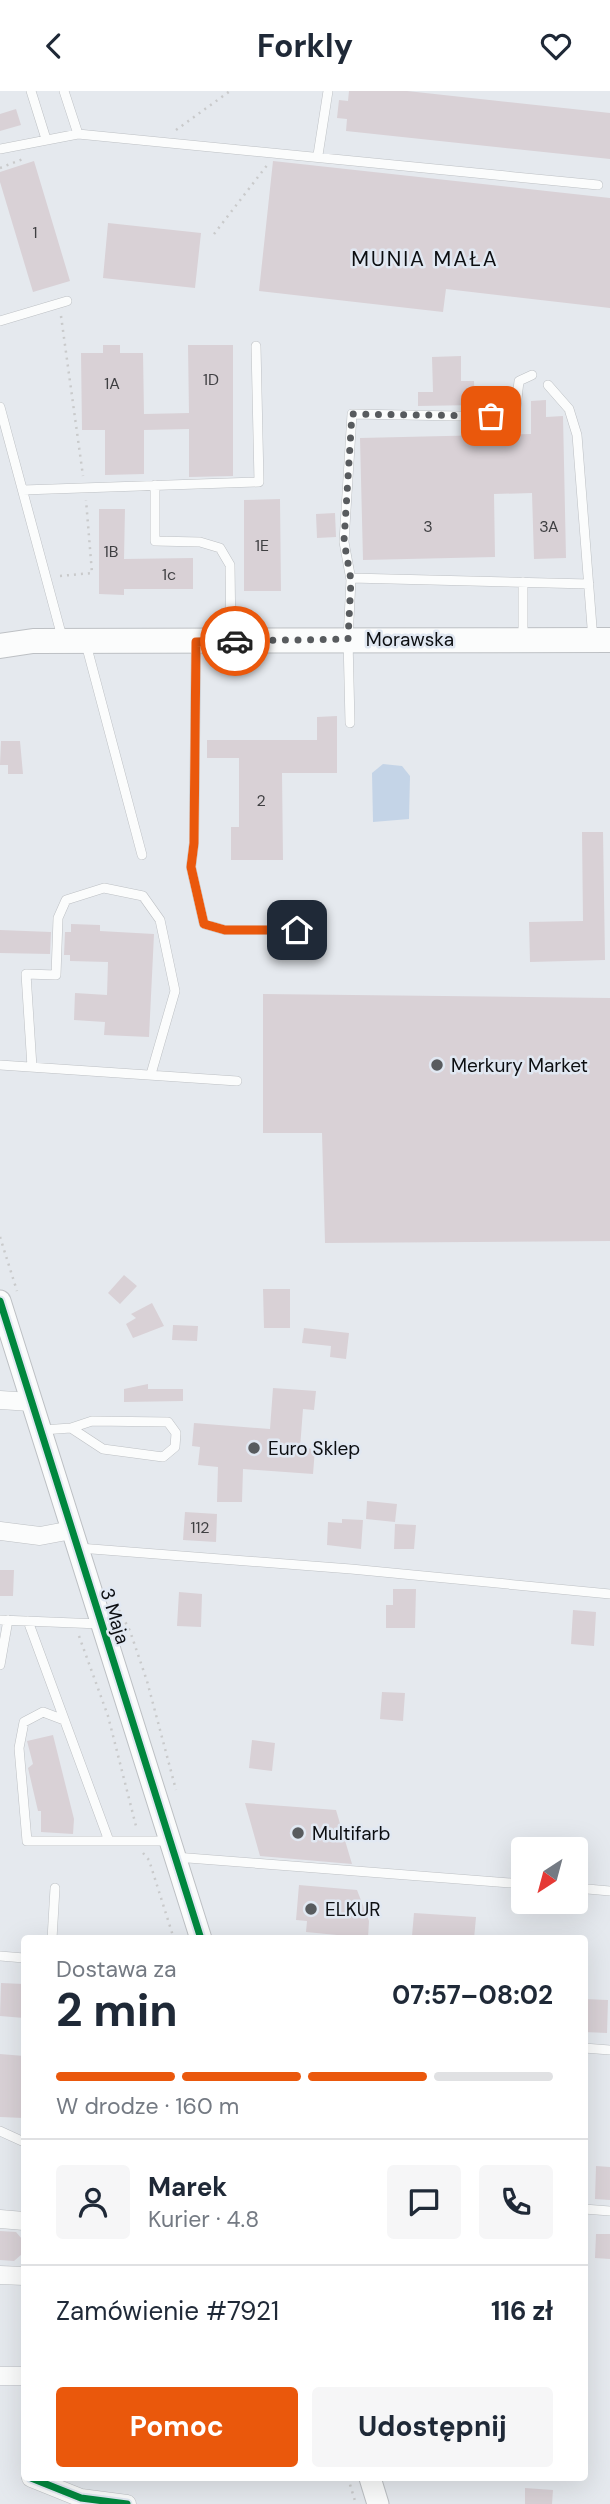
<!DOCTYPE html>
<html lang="pl">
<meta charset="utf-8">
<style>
body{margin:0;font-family:"DM Sans",sans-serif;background:#f6f6f7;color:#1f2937;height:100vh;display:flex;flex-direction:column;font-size:26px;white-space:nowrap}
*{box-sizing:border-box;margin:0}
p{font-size:23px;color:#747a83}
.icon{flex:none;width:38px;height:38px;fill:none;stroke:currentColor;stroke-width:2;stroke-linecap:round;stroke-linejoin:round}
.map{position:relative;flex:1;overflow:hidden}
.drawer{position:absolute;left:21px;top:1844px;width:567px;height:546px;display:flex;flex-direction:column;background:#fff;border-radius:7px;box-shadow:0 7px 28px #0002}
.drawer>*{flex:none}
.needle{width:46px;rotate:216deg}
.fabs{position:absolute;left:511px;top:1746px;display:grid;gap:14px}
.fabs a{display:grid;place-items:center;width:77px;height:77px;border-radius:7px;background:#fff;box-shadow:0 7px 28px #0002;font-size:35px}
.pin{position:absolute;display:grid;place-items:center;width:60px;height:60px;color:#fff;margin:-30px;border-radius:14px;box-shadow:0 4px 10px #0006}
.courier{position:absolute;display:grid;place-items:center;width:70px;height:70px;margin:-35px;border:5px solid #ea580c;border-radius:50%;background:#fff;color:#222;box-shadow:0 2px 9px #0007}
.headline em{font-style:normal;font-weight:700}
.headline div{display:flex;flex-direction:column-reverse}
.headline{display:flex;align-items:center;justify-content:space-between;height:119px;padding:0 35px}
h1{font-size:46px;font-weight:700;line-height:52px}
.bar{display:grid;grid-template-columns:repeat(4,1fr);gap:10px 7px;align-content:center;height:84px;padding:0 35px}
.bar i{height:9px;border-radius:5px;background:#e0e1e3}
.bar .current{background:#ea580c}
.bar p{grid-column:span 4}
.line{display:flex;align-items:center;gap:18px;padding:0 35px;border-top:2px solid #e0e1e3}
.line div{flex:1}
.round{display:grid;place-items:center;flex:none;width:74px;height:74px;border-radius:7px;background:#f6f6f7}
.action{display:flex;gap:14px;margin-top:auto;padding:14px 35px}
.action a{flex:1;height:80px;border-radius:7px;background:#ea580c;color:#fff;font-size:28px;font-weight:700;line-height:80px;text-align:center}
.action a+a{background:#f6f6f7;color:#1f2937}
header{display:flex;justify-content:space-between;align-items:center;height:91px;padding:0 35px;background:#fff;font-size:32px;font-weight:700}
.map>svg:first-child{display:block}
</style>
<header><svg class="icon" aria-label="back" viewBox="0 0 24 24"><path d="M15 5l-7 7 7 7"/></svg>Forkly<svg class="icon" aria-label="heart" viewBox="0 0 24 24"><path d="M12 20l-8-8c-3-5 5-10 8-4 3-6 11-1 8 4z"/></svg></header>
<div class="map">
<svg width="610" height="2413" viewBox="0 0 610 2413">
<rect width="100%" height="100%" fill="#e5e9ee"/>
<path fill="#c4d4e7" d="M383,673L402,675L410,685L409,728L373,731L372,682Z"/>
<path fill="#d9d1d6" d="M349,0H407L610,22V68L346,40L347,28L337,27L339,9L348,10Z
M16,18L21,34L0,40V23Z
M34,70L70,190L33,201L0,91V81Z
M273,70L610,107V217L446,198L443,221L259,200Z
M108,132L201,142L195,197L103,187Z
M103,254H120V262H143L144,323L189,322L188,254H233V385L189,386V338L144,339V383L105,384V339H82L81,262H103Z
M461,265V290H474L475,314L418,315V301H433L432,266Z
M546,309V326L563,325L566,467L534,468L532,402L494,403L495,466L363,469L360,347L531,343V310Z
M280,408L281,500H244V409Z
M99,418H125L124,468L193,467V498H124V504L99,503Z
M335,422L336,446L317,447L316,423Z
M337,625V682H282L283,769H231V736H239V667H207V649H317V626Z
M1,650H20L23,683H8V674H0Z
M582,741H603L605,869L530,871L529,831L583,830Z
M71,833L100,834V840L154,843L149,946L104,944L105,931L74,929L75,902L107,904L108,871L70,870V864H64L65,841H71Z
M0,839L51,841L50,863L0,862Z
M263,903L610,907V1150L325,1152L322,1042H263Z
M124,1184L137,1195L120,1213L108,1202Z
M263,1198H290V1237H264Z
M152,1212L164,1235L133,1247L126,1233L136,1227L131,1223Z
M173,1234L198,1235L197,1250L172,1249Z
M304,1237L349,1242L346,1268L330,1266L331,1255L302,1252Z
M148,1293V1298H183V1310L124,1311V1298Z
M273,1297L316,1300L314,1319L303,1318L300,1357L315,1358L313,1383L243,1378L242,1411H217L218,1376L198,1374L200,1356L192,1355L194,1332L270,1338Z
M367,1410L397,1413L395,1431L366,1428Z
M185,1421L217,1423L216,1451L183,1449Z
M342,1428L363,1429L361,1458L327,1454L328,1431L342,1432Z
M395,1433L416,1434L414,1458H394Z
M0,1479H14L13,1505H0Z
M393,1498H416L415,1537H386V1514H393Z
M179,1501L202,1503L201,1536L177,1535Z
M573,1519L596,1521L594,1555L571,1553Z
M382,1601L405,1602L403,1630L380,1628Z
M53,1644L74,1728L73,1743L41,1741V1720H38L28,1677L33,1673L27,1650Z
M252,1649L275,1652L272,1680L249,1677Z
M245,1712L336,1719L352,1773L260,1765Z
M299,1794L357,1799L369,1830L368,1847L306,1841L307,1830L296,1829Z
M414,1822L476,1826L474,1848L412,1845Z
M1,1892L24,1893V1927L0,1925Z
M584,1908L608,1909L607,1942L584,1941Z
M0,1963L24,1965V2027L0,2026Z
M596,2075L610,2076V2109L595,2108Z
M0,2140L16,2141L22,2148V2163L14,2170L0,2169Z
M596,2143H610V2168L595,2167Z
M525,2397L553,2399L552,2413H525Z"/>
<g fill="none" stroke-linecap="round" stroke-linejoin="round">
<g stroke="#bdc0c4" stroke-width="10">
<path id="service" d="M31,0L46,48
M64,0L78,43
M0,58L78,43L598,94
M318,64L328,0
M0,230L67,210
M548,294L569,318L577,344L593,549
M0,316L62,546
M155,394V450L200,451L220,457L230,474L231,549
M23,399L259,391L256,255
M351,487L589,493
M523,547V491
M86,553L142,764
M196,553L194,752L191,776L204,833L225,839H322
M350,632L348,548L351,489L344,451L352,323L515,326L519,290L532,284
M0,974L237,990
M32,976L26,883L56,884L58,827L66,809L104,797L143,805L160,829L175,900L151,983
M42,1339L71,1337L103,1358L163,1366L175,1356L176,1342L168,1331L92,1330L71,1337
M79,1457L351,1478L610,1503
M0,1529L100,1533
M28,1530L109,1750H168
M0,1574L8,1529
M64,1629L43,1621L24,1631L19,1657L27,1750H109
M175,1766L523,1793
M576,1797L610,1800
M52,1848L55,1797
M0,1865L24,1867
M584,1957L610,1959
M0,2040L24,2051
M584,2118L610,2120"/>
</g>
<g stroke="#bdc0c4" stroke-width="19">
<path id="minor" d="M0,1309L31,1311
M0,1440L40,1445L72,1439
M0,2128L24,2130
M0,2184L24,2185
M0,2285H24
M31,2387L81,2407L127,2413"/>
</g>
<g stroke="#bdc0c4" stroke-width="23">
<path id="tertiary" d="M0,1210L201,1848
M370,2387L378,2413"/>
</g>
<g stroke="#bdc0c4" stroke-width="26">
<path id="secondary" d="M0,555L33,550L610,549"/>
</g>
<path stroke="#c9cacb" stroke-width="2.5" stroke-dasharray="2 5" stroke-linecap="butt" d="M176,39L230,0
M0,77L23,68
M214,143L268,73
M61,225L83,385
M60,485L92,482L86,409
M0,1146L17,1200
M119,1519L130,1540L147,1590L176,1699
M79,1545L108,1625L137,1739
M143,1762L149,1769L174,1848
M348,2387L356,2413"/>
<use href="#service" stroke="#fbfcfc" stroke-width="9"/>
<use href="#minor" stroke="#fbfcfc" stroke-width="18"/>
<use href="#tertiary" stroke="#fbfcfc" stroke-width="21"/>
<use href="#secondary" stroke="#fbfcfc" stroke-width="24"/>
<g stroke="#e1e8f2" stroke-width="11">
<path id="cycleway" d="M0,1210L201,1848
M31,2387L81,2407L127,2413"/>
</g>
<use href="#cycleway" stroke="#00873e" stroke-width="7"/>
</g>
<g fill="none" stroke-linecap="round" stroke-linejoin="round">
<path stroke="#585b5e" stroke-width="7" stroke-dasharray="0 12.6" d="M235,550L348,548L351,489L344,450L352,323L491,325"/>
<path stroke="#ea580c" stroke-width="9" d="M235,550L196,551L194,752L191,776L204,833L225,839H297"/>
</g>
<g fill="#585b5e" stroke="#e1e8f2" stroke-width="2.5">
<circle cx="437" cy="974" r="7"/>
<circle cx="254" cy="1357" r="7"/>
<circle cx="298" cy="1742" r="7"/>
<circle cx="311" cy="1818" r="7"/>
</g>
<g text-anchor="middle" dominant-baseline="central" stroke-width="5" stroke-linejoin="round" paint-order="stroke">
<g font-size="16" fill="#3f3f42">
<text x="35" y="141">1</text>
<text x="211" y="288">1D</text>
<text x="112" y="292">1A</text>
<text x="428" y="435">3</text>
<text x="549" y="435">3A</text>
<text x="262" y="454">1E</text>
<text x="111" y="460">1B</text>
<text x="169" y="483">1c</text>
<text x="261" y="709">2</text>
<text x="200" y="1436">112</text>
</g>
<g font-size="19" fill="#0c0e11" stroke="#e1e8f2">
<text x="410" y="548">Morawska</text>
<text transform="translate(115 1525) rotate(73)">3 Maja</text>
</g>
<g font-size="19" fill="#0c0e11" stroke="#e1e8f2" text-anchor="start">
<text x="451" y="974">Merkury Market</text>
<text x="268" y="1357">Euro Sklep</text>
<text x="312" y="1742">Multifarb</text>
<text x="325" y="1818">ELKUR</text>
</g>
<g font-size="21" letter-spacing="2" fill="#0c0e11" stroke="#e1e8f2">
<text x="425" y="168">MUNIA MAŁA</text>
</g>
</g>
</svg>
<div class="fabs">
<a><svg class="needle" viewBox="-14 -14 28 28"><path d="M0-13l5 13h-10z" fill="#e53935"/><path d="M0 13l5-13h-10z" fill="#747a83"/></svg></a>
</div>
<div class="pin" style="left:491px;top:325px;background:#ea580c"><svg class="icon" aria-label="bag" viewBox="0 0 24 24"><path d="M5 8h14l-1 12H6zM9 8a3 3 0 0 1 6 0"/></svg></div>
<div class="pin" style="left:297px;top:839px;background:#1f2937"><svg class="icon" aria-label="home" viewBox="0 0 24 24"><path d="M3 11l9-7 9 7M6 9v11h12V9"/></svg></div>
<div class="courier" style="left:235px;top:550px"><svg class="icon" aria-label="car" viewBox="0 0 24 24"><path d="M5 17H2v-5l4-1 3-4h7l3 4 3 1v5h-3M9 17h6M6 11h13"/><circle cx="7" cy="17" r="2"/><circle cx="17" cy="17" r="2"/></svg></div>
<section class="drawer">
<div class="headline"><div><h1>2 min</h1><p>Dostawa za</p></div><em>07:57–08:02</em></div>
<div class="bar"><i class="current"></i><i class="current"></i><i class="current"></i><i></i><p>W drodze · 160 m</p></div>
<div class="line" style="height:126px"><a class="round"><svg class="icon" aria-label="person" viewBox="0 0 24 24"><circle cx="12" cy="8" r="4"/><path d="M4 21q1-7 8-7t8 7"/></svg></a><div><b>Marek</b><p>Kurier · 4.8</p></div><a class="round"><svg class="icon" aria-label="chat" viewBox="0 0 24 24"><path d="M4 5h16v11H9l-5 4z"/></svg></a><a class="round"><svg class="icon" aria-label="phone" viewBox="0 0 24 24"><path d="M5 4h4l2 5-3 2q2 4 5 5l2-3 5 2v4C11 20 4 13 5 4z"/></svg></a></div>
<div class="line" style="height:91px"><div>Zamówienie #7921</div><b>116 zł</b></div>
<div class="action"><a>Pomoc</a><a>Udostępnij</a></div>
</section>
</div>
